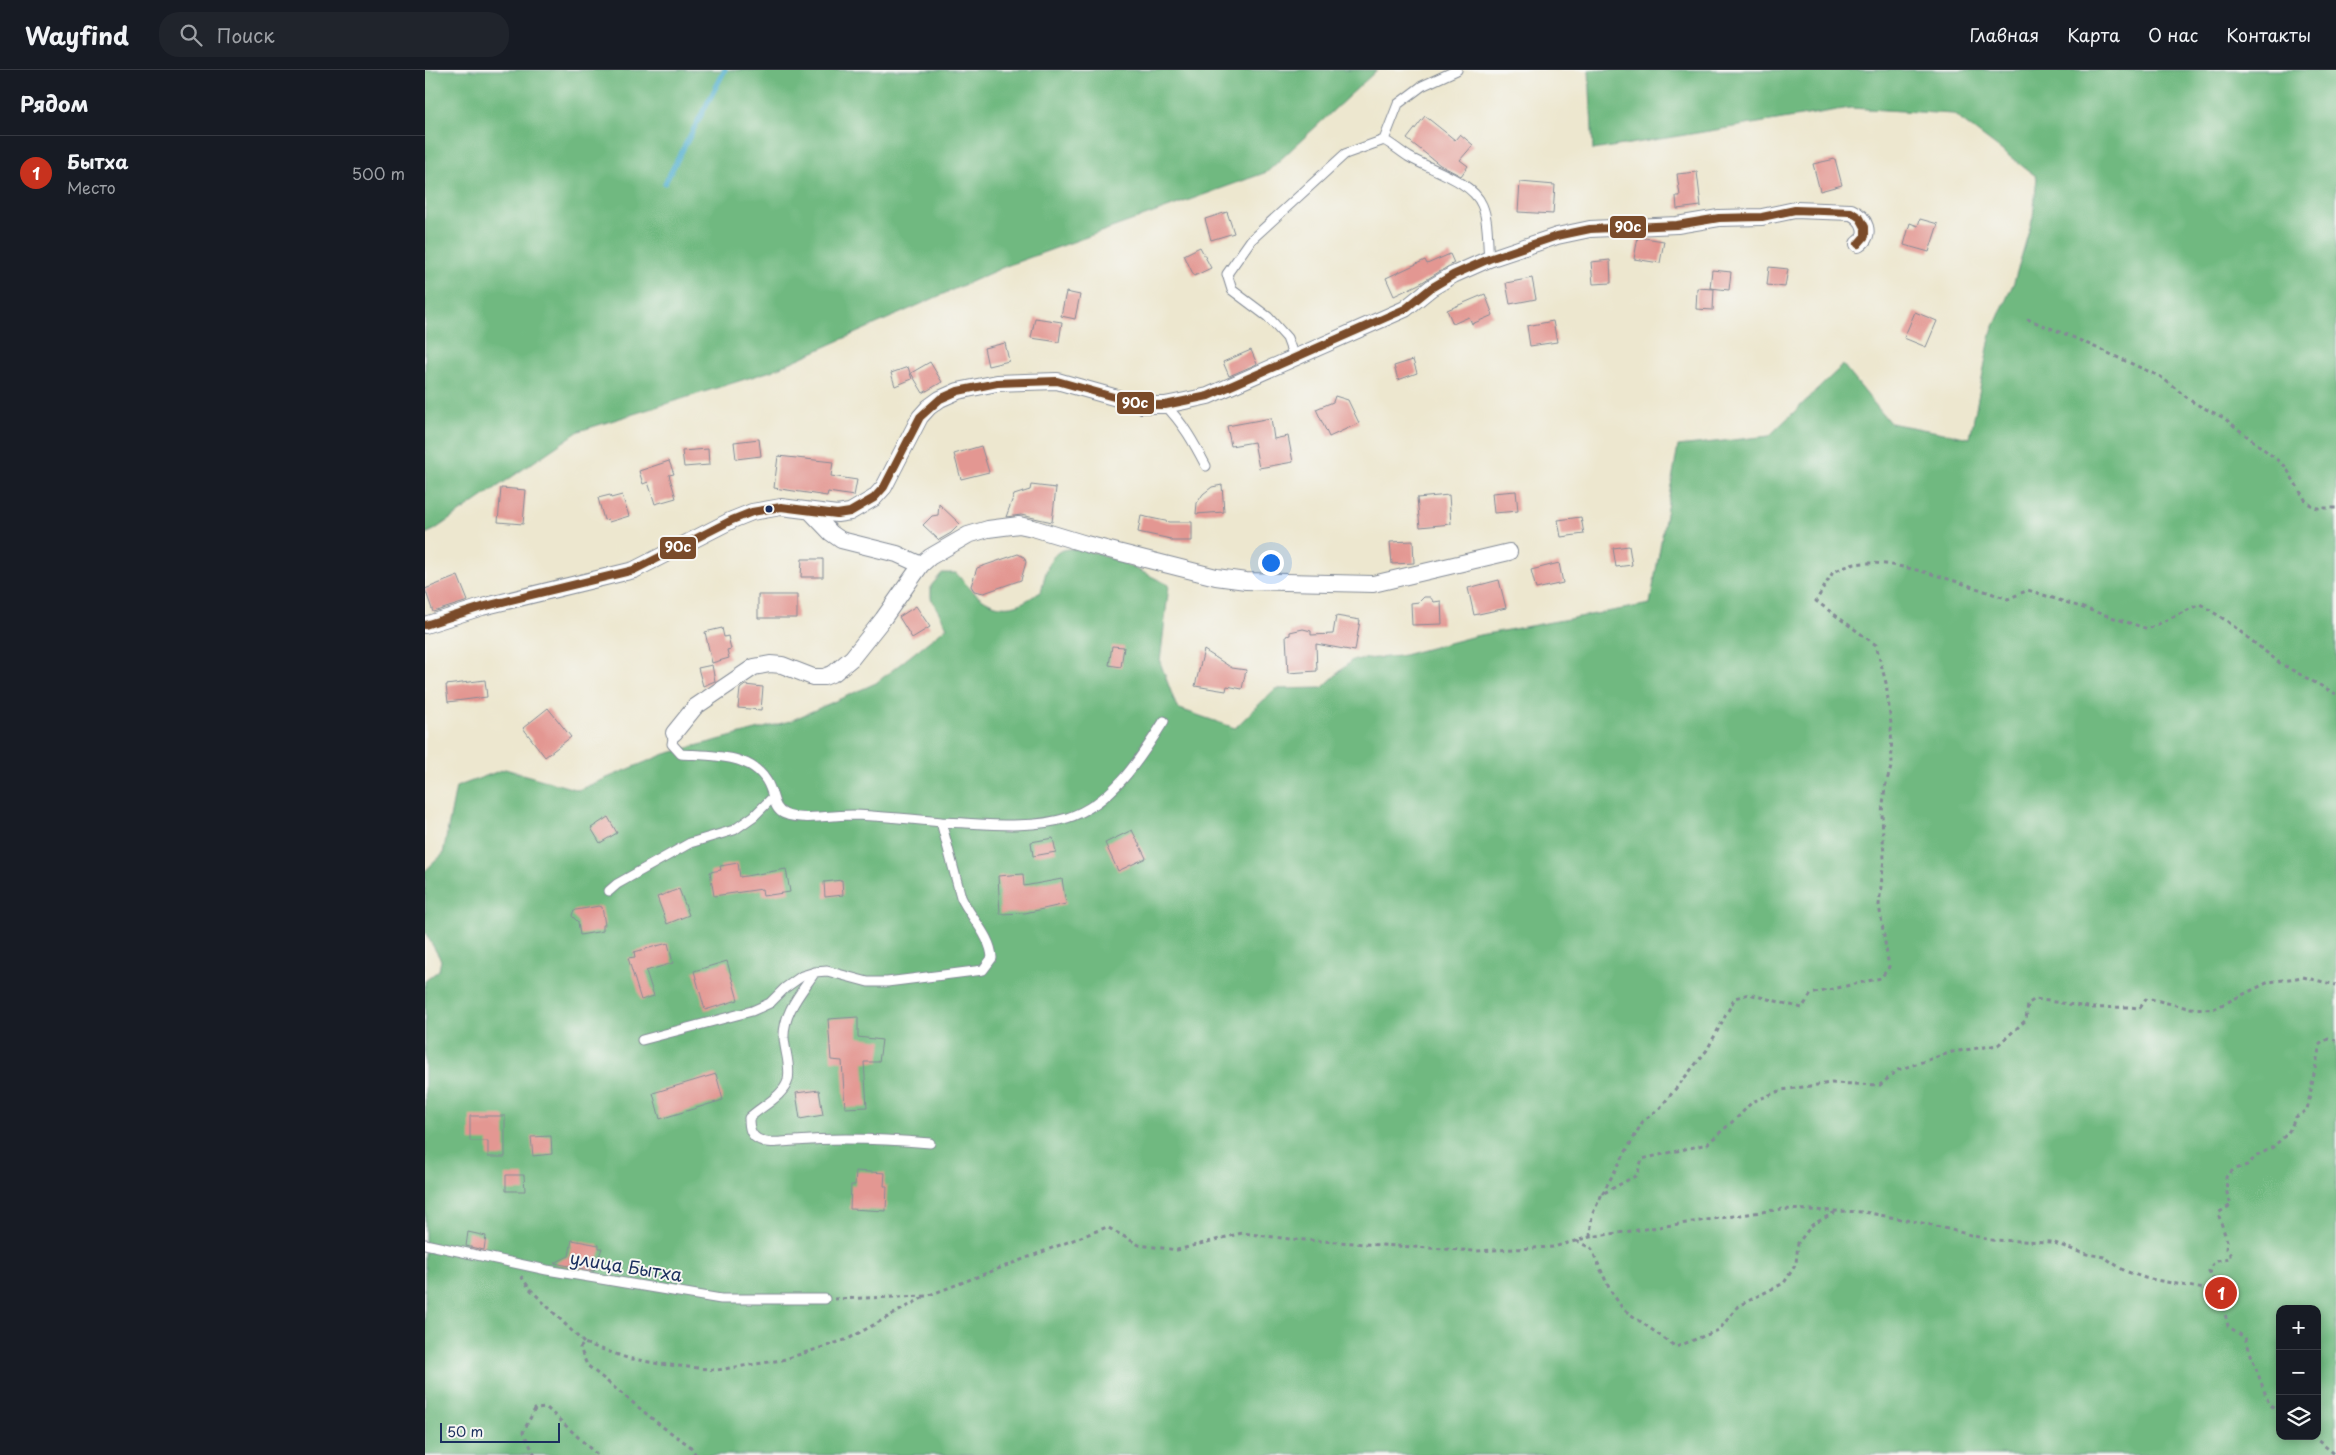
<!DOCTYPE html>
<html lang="ru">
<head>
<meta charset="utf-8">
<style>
	:root { --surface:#171b24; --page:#20242c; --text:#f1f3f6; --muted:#9ea1a6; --line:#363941; --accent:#c8321e }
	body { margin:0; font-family:"Playpen Sans",sans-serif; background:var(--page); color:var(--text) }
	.controls { position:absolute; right:15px; bottom:15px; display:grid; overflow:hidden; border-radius:10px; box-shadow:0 2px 8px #0003 }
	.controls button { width:45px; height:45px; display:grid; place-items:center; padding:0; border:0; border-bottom:1px solid var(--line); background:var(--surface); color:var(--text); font:25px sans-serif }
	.scale { position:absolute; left:15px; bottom:12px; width:120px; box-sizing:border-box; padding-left:5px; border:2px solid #1b2f5e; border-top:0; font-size:14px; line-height:18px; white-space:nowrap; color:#1b2f5e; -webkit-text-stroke:4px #f6f6f2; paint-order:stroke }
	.you { position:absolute; left:845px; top:492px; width:18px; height:18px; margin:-12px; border:4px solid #fff; border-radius:50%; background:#1a73e8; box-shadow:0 0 0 8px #1a73e833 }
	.badge { display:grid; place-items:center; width:32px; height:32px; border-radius:50%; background:var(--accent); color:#fff; font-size:16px; font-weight:700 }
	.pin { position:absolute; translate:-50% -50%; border:2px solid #fff; box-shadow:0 1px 5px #0006 }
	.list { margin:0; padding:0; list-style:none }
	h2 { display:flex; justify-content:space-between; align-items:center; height:65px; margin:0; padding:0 20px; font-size:21px }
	h2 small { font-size:16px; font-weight:400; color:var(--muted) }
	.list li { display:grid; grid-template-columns:32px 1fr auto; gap:15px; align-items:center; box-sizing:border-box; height:75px; padding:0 20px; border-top:1px solid var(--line) }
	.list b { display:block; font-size:19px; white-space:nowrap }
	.list p { margin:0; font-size:16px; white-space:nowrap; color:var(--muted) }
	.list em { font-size:16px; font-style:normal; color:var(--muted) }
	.icon { flex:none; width:28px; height:28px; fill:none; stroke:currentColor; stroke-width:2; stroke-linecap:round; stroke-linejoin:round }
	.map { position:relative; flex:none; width:1911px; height:1385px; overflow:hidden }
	header { display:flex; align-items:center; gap:30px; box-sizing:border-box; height:70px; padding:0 25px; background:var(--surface); border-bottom:1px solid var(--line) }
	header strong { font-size:24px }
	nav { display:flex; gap:28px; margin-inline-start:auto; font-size:18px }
	.search { width:350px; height:45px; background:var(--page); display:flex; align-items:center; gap:12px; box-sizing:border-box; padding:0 18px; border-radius:20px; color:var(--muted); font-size:19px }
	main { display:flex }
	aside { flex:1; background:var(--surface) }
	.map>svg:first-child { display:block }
</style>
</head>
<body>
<header>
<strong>Wayfind</strong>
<div class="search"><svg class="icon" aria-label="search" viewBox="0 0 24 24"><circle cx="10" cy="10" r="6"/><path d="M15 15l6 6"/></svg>Поиск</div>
<nav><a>Главная</a><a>Карта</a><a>О нас</a><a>Контакты</a></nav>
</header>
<main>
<aside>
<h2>Рядом<small></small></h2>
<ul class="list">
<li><span class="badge">1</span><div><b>Бытха</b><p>Место</p></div><em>500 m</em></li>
</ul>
</aside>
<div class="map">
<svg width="1911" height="1385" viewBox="0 0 1911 1385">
	<rect width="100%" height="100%" fill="#f6f6f2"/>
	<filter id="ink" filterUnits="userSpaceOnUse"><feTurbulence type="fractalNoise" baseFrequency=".02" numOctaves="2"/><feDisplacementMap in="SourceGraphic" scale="10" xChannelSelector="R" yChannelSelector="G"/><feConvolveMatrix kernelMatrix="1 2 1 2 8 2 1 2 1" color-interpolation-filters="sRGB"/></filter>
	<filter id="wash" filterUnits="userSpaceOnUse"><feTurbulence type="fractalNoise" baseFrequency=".0096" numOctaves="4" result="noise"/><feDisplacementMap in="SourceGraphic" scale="20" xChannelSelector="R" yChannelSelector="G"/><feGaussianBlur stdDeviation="1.12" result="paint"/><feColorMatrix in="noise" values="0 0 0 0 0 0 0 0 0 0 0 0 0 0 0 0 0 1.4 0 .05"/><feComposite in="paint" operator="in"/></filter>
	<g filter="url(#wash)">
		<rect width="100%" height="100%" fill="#ede7cf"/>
		<path fill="#70b980" stroke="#46746f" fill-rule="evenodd" d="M0,0h952l-110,102 -261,94 -235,105 -192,60 -145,99 -9,4z
			M1164,0h747v1385h-1911v-474l14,-11 2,-10 -16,-28v-61l18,-17 13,-67 49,-18 73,21 87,-36 125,-33 86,-38 71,-56 -16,-29v-12l11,-13h14c16,18 33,39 60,32 8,-2 17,-9 25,-13 3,-12 6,-31 16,-39 19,-17 91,22 112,32l-9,77 17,46 58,20 40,-39 47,-1 30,-28 48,-4 75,-20 175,-32 28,-158 91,-10 74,-71 47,58 80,15 21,-105 23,-51 19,-65 4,-40 -84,-63 -103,-6 -257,42zM1855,1239h37v127h-37z"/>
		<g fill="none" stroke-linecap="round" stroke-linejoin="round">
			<path stroke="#4fafce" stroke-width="5" d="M240,113l60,-113"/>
		</g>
		<g id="blocks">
			<path fill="#e39792" d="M1000,46l30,24 5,-6 13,11 -13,15 8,6 -7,10 -21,-11 -33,-26z
				M1410,89l7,26 -22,6 -7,-27z
				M1272,102l4,34 -24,3 -1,-13h4l-3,-22z
				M1095,112l35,3 -2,29 -35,-2z
				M802,142l7,21 -23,7 -6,-21z
				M1495,149l18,5 -9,28 -25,-7 6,-22 8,3z
				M1213,167l26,4 -4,22 -26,-4z
				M775,177l11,21 -17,8 -10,-21z
				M1025,184l4,9 -35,21 -25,12 -8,-18 39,-18 2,4z
				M1185,190l1,23 -18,1 -2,-22z
				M1344,197l19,2 -3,18 -18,-2z
				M1287,200l19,2 -2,18 -19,-2z
				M1107,208l4,21 -26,5 -4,-21z
				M1272,218l17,1 -1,21 -17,-1z
				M641,222l14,3 -5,24 -14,-3z
				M1060,224l8,21 -21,9 -3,-7 -16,7 -6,-14z
				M1490,242l22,9 -11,26 -22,-9z
				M610,248l27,4 -3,20 -28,-4z
				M1128,251l4,21 -27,4 -3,-20z
				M580,273l4,18 -21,5 -4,-18z
				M826,280l6,14 -28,12 -6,-14z
				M988,290l4,13 -19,7 -4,-14z
				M505,292l12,20 -19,11 -12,-20z
				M483,297l4,12 -17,7 -4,-13z
				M910,326l13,4 11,23 -30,14 -13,-28 17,-7z
				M846,348l3,21 14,-3 5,26 -34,6 -5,-26 -23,4 -4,-20z
				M334,369l2,17 -25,3 -2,-17z
				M556,376l8,26 -28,7 -7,-25z
				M283,379l1,16 -25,2 -2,-16z
				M353,386l55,6 -2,14 26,4 -3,16 -26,-4 -1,4 -53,-8z
				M244,391l5,13 -5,1 7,23 -21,6 -7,-22 -5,2 -4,-13z
				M606,415l25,3 -4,34 -31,-7 -15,2 8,-22 16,-5z
				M797,415l2,27 -28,2 1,-11 6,-9 9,-7z
				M76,418l25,2 -3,34 -25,-2z
				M1091,421l2,20 -24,2 -2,-20z
				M185,425l1,3 11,-3 7,21 -20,6 -1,-3 -4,1 -6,-22z
				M1024,425l2,29 -31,3 -3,-29z
				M514,434l21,20 -9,9 -12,7 -16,-15 9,-9 6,-1z
				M716,446l29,6h22v19h-21v-2l-33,-7z
				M1156,447l3,17 -23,3 -3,-17z
				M988,471l1,22 -22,1 -2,-22z
				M1204,476l3,19 -16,2 -3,-19z
				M593,484l6,3 2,5 -5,18 -37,13 -10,-2 -3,-5 6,-18z
				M377,489h21v18h-22z
				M1134,493l4,20 -27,6 -5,-19z
				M33,506l10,25 -35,11 -8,-23z
				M1074,510l7,28 -32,7 -6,-27z
				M333,525h39v23h-39z
				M999,527h6l4,5 7,-1 1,23 -30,1 -1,-22 8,-1z
				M491,536l14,21 -18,11 -13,-21z
				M911,546l24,4 -5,31 -39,-7 1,27 -29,2 -2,-37 4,-1v-3l13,-3 8,2v4l22,-1z
				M297,558l2,9 4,-1 3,13 -4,1 2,8 -17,5 -7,-31z
				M687,576l12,1 -3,20 -12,-2z
				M779,580l28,18 14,2 -4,19 -15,-3 -1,5 -31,-5z
				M287,595l3,16 -12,5 -5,-18z
				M60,610l2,17 -39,5 -2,-17z
				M320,615l18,2 -2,23 -23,-2 2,-19z
				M123,638l23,29 -26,20 -22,-29z
				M183,747l9,16 -17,10 -9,-15z
				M707,760l14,28 -28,13 -13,-28z
				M628,768l3,14 -23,4 -2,-14z
				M313,793l2,14 46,-8 4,23 -27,4 -1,-7 -48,7 -4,-24 11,-2 -1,-4z
				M598,804l1,12 38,-7 4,25 -41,9 -25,1 -2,-38z
				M417,810l1,15 -18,2 -1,-15z
				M254,819l10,26 -22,9 -10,-27z
				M174,836l3,1 3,18h-2v6l-23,4 -2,-13 -6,-6 1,-4 3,-2z
				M243,873l5,20 -27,8 8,25 -13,4 -13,-42 7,-1 -1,-5z
				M302,891l11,39 -33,10 -11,-39z
				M433,947v20l24,3 -3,22h-15l3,45 -22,1 -3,-47 -11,-1 -3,-41z
				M291,1004l7,26 -63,19 -7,-26z
				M394,1020l4,25 -23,4 -4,-26z
				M45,1046h35v41h-17v-16h-18z
				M126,1066l1,18 -19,2 -2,-19z
				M431,1101l29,2 -1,13h3l-1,25 -36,-2 1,-24h4z
				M81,1105h18l1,16h-19z
				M43,1162l18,4 -2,14 -18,-4z
				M147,1170l27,5v3h3l-8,23 -40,-8 15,-7z"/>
		</g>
	</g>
	<g filter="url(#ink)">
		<use href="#blocks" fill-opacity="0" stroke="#848b96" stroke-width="1"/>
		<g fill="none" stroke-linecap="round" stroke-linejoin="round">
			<defs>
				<path id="service" d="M959,70c9,5 17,12 25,17 22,13 63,24 73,48 7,16 5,37 7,54
					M869,287l-7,-19 -19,-21 -36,-27 -5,-16 24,-34 94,-86 39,-14 14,-36 24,-18 35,-16
					M740,335c18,18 29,38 41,61
					M516,752c41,1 86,8 126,-4 45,-14 73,-59 97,-97
					M184,821l8,-7 73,-41 44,-13 20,-14 19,-19
					M390,902c-13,20 -32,40 -31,66 1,14 7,28 4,42 -4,16 -28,27 -39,38 0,9 1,18 11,22 10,5 24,1 35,1 45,-4 90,-2 135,2
					M217,970l110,-29 18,-8 15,-15 17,-12 13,-4 12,-1 41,11h19l96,-12 9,-12c-1,-22 -22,-41 -31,-61l-20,-75c-30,-3 -59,-6 -88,-7 -18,0 -53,6 -68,-1 -11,-4 -11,-17 -15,-26 -13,-35 -58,-32 -89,-34l-9,-10 2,-11
					M0,1174l122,26 174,29h104"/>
				<path id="minor" d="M385,441l21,22 10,7 56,14 24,11
					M0,555l57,-18 152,-37 98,-50 20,-8 29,-5 56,7 13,-2 24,-14 10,-11 36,-70 9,-10 11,-8 18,-8 39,-8 60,-2 85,24h23l20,-4 23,-5 197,-87 26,-21 22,-13 36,-16 68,-23 33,-7 87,-4 42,-7 43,-1 33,-7 56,2c14,6 21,23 7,32
					M249,663l21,-26 59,-40 16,-3 12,1 31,12h11l10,-4 18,-15 31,-39 38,-54 9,-8 38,-22 20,-6 31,-4 14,3 53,16 130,33 30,4 127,3 136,-32"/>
			</defs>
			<use href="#service" stroke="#848b96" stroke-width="11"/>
			<use href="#minor" stroke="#848b96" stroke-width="18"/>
			<path stroke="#848b96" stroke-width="3" stroke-dasharray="4 4" stroke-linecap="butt" d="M1602,249l41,16 93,42 33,26 30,15 61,48 22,37 10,5h19
				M1177,1124l41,-73 17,-13 47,-58 28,-52 14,-4 53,14 9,-14 70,-16 8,-11 -10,-62 5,-46 -2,-46 3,-26 7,-23 -1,-40 -5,-41 -10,-38 -60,-44 17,-29c7,-3 14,-6 22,-8 39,-7 114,22 153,35l20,-9 120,39 52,-25 27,17 54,43 55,30
				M1165,1167l2,-22 10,-21 35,-19 5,-16 65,-15 33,-29 12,-13 30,-12 49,-7 49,2 18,-15 54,-18 46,-7 28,-25 2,-16 7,-5 59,9 34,-1 12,1 7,-10 41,10 25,1 56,-27 34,-5 33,8
				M1151,1171l15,7 19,42 13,19 53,38 43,-17 19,-24 46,-23 12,-19 2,-21 14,-18 25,-14
				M96,1206l9,13 54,54
				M409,1229l93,-3 180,-69 32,18 38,5 65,-17 48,6 185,12 78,-4 37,-10 192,-28 82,3 68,13 58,15 62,2 30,11 22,4 21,14 20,7 75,14
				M1855,1342l-11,-8 -24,-66 -17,-12 -8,-34 -11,-21c5,-12 9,-10 21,-12v-5l-4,-5 1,-8 -9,-28 13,-8 -4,-12 -1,-16 7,-7 14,-5 10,-9 16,-9 15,-14 8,-16 11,-7 13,-66 8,-5 8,1
				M1887,1366l24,19
				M110,1385l-12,-23 12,-23 12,-1 50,47
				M271,1385l-6,-9 -30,-21 -73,-60 -7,-17 4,-5 43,15 33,6 57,6 65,-10 66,-21 78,-43"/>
			<use href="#service" stroke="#fff" stroke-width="9"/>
			<use href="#minor" stroke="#fff" stroke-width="16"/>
			<defs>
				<path id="bus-1" d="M0,555l57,-18 152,-37 98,-50 20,-8 29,-5 56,7 13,-2 24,-14 10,-11 36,-70 20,-18 18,-8 39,-8 60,-2 85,24h23l43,-9 197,-87 26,-21 22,-13 36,-16 68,-23 33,-7 87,-4 42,-7 43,-1 33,-7 56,2 9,6 5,9v9l-7,8"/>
			</defs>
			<use href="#bus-1" stroke="#f6f6f2" stroke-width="11"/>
			<use href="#bus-1" stroke="#7a4b2a" stroke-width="8"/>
		</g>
	</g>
	<circle fill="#1b2f5e" stroke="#f6f6f2" stroke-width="2" cx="344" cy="439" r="4.5"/>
	<g text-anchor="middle" stroke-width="4" stroke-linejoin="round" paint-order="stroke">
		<g font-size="18" fill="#1b2f5e" stroke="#f6f6f2">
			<text transform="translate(201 1197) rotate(9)" y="6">улица Бытха</text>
		</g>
	</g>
	<g stroke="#f6f6f2" stroke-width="2">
		<rect x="1184" y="145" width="38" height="24" rx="5" fill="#7a4b2a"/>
		<rect x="691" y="321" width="39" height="24" rx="5" fill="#7a4b2a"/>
		<rect x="234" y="466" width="38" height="24" rx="5" fill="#7a4b2a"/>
	</g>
	<g font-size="14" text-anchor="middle" font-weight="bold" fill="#fff">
		<text x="1203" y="162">90с</text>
		<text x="710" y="338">90с</text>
		<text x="253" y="482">90с</text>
	</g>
</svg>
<div class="controls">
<button>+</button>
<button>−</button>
<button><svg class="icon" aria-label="layers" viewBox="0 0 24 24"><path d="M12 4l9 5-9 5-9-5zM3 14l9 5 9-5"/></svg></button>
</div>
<div class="scale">50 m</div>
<div class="you"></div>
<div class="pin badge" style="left:1796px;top:1223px">1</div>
</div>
</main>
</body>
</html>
